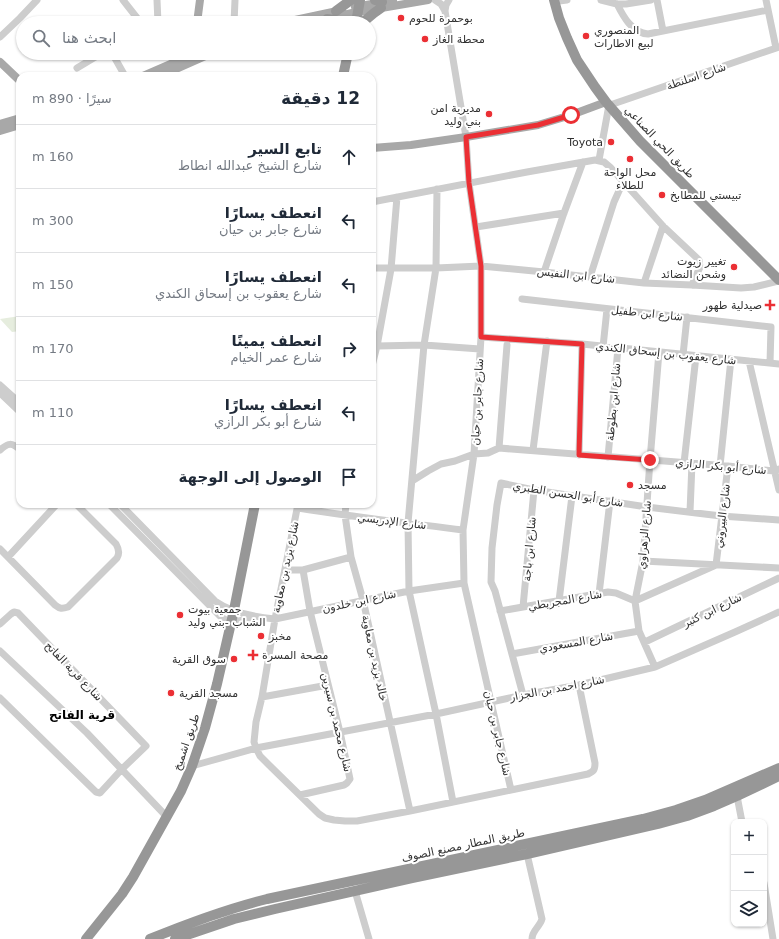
<!DOCTYPE html>
<html lang="ar">
<head>
<meta charset="utf-8">
<style>
	:root { --surface:#fff; --page:#f2f2f3; --text:#1f2937; --muted:#747a83; --line:#e0e1e3 }
	body { margin:0; font-family:"DejaVu Sans",Cairo,sans-serif; background:var(--page); color:var(--text); direction:rtl }
	.controls { position:absolute; right:12px; bottom:12px; display:grid; overflow:hidden; border-radius:8px; box-shadow:0 1px 3px #0004 }
	.controls button { width:36px; height:36px; display:grid; place-items:center; padding:0; border:0; border-bottom:1px solid var(--line); background:var(--surface); color:var(--text); font:20px sans-serif }
	.stop { position:absolute; width:12px; height:12px; margin:-9px; border:3px solid #eb2f34; border-radius:50%; background:#fff }
	.stop.end { background:#eb2f34; border-color:#fff; box-shadow:0 1px 4px #0008 }
	.list { margin:0; padding:0; list-style:none }
	h2 { display:flex; justify-content:space-between; align-items:center; height:52px; margin:0; padding:0 16px; font-size:17px }
	h2 small { font-size:13px; font-weight:400; color:var(--muted) }
	.list li { display:grid; grid-template-columns:26px 1fr auto; gap:12px; align-items:center; box-sizing:border-box; height:64px; padding:0 16px; border-top:1px solid var(--line) }
	.list b { display:block; font-size:15px; white-space:nowrap }
	.list p { margin:0; font-size:13px; white-space:nowrap; color:var(--muted) }
	.list em { font-size:13px; font-style:normal; color:var(--muted) }
	.icon { flex:none; width:22px; height:22px; fill:none; stroke:currentColor; stroke-width:2; stroke-linecap:round; stroke-linejoin:round }
	.map { position:relative; flex:none; width:779px; height:939px; overflow:hidden; direction:ltr }
	.search { position:absolute; background:var(--surface); box-shadow:0 1px 3px #0004; left:16px; top:16px; width:360px; height:44px; display:flex; align-items:center; gap:10px; box-sizing:border-box; padding:0 14px; border-radius:22px; color:var(--muted); font-size:15px }
	.panel { position:absolute; background:var(--surface); box-shadow:0 1px 3px #0004; left:16px; top:72px; width:360px; height:436px; border-radius:12px; direction:rtl }
	.map>svg:first-child { display:block }
</style>
</head>
<body>
<div class="map">
<svg width="779" height="939" viewBox="0 0 779 939">
	<rect width="100%" height="100%" fill="#fff"/>
	<path fill="#e6edde" d="M20,316v15l-8,1 -12,-13z"/>
	<g fill="none" stroke-linecap="round" stroke-linejoin="round">
		<path stroke="#cdcdcd" stroke-width="7" d="M123,0l18,23
			M157,0l1,23
			M435,0l6,4 4,7
			M449,0l-3,5 -1,6 21,126 3,46 12,83v71l-7,117 -11,76 1,53 47,207
			M601,0l16,4h9l25,-4
			M657,0l6,31
			M766,0l10,48
			M559,1l8,-1
			M617,4c6,12 15,29 31,30l120,-24
			M91,23l2,-2h5l2,2
			M234,23l1,-23
			M0,37l20,-19 17,-18
			M112,53l13,23
			M77,68l25,-15
			M613,104l166,-57
			M599,160l10,-55
			M437,189l-1,79 -12,77 -16,178 1,68 27,123 17,88
			M372,202l155,-30 68,-12 9,2 7,6 52,58 36,34 1,7 -8,18
			M476,227l88,-14
			M372,268h64l45,-2 63,6 100,11 48,2 49,3 13,-1 25,-6
			M544,272l20,-59 19,-51
			M590,277l24,-75 9,-20
			M644,283l19,-57
			M522,299l249,28 -1,36
			M481,337l101,7 197,20
			M377,346l47,-1 56,4
			M603,347l4,-38
			M683,355l4,-38
			M749,361l30,129
			M372,366l5,-20 14,-77 6,-72
			M0,385l20,18
			M0,393l20,19
			M499,448l8,-103
			M0,450c8,-7 12,-8 20,0
			M533,450l14,-109
			M579,455l3,-111
			M608,457l10,-109
			M684,463l12,-107
			M720,466l11,-107
			M412,481l16,-10 13,-7 14,-3 19,-7 14,-1 11,-5 229,18 46,5 5,-2
			M109,504l112,113 10,6 24,-6
			M120,504l95,97c17,12 39,16 60,18l134,-28 55,-8
			M298,504l-23,115 -13,78 -6,25 -2,20 2,6 4,8 9,9 50,49 6,4 9,2 11,1h12l53,-10 178,-37c6,-3 7,-4 7,-11l-16,-78
			M346,504l-1,11 6,42 12,43 47,211
			M298,508c55,9 110,15 165,22
			M690,512l2,-49
			M0,549l55,56c5,4 7,4 13,2l49,-49c3,-5 2,-9 -1,-14l-40,-40
			M8,557l49,-53
			M643,561l136,7
			M285,570h18l48,-13
			M599,594l11,-93
			M559,601l13,-105
			M523,607l11,-117
			M500,611l108,-19 8,1 19,8 81,-36 12,-99
			M0,624l11,-10 3,-2 4,1 128,133 -24,23 -22,24 -4,-1 -96,-94
			M645,642l134,-64
			M0,651l87,82 80,84
			M512,654l127,-23
			M655,667l-16,-36 -4,-30 8,-40 7,-101 9,-108
			M523,695l-28,-104 -4,-9 1,-34 5,-43 4,-22 33,7 113,17 74,9 58,4
			M262,697l66,-12
			M192,766l64,-18 180,-34 87,-19 56,-10 76,-18 80,-35 44,-20
			M300,795l44,-10 3,-2 3,-4 -10,-47 -30,-121 -7,-41
			M737,796l5,26
			M527,854l15,65c-2,8 -10,11 -10,20
			M764,883l9,56
			M355,891l14,48"/>
		<path stroke="#a8a8a8" stroke-width="8" d="M355,7l38,-7
			M197,23l3,-23
			M281,23l61,-13
			M311,23l41,-10 76,-13
			M0,62l20,19
			M143,76l53,-23
			M160,76l52,-23
			M0,124l20,-6
			M0,131l20,-6
			M372,148l39,-3 55,-8 72,-12 33,-10 35,-13"/>
		<path stroke="#979797" stroke-width="10" d="M375,0l7,2
			M554,0l5,18 8,20 10,22 18,27 11,15 34,39 139,139
			M336,11l15,-11
			M327,19l6,1 7,3
			M356,23l4,-23
			M362,23l12,-10 7,-5
			M343,76l5,-23
			M86,939l36,-45 11,-17 48,-86 11,-25 13,-38 12,-44 17,-74 21,-106
			M150,939c39,-16 77,-30 117,-40l376,-80 33,-9 29,-10 74,-32
			M175,939l59,-20 41,-10 137,-31 115,-24 131,-30 29,-8 27,-10 23,-10 42,-20"/>
	</g>
	<g fill="none" stroke-linecap="round" stroke-linejoin="round">
		<path stroke="#eb2f34" stroke-width="5" d="M571,115l-33,10 -72,12 3,46 12,83v71l101,7 -3,111 71,5"/>
	</g>
	<g fill="#eb2f34" stroke="#fff" stroke-width="1.5">
		<circle cx="401" cy="18" r="4"/>
		<circle cx="586" cy="36" r="4"/>
		<circle cx="425" cy="39" r="4"/>
		<circle cx="489" cy="114" r="4"/>
		<circle cx="611" cy="142" r="4"/>
		<circle cx="630" cy="159" r="4"/>
		<circle cx="662" cy="195" r="4"/>
		<circle cx="734" cy="267" r="4"/>
		<path d="M768 299h4v4h4v4h-4v4h-4v-4h-4v-4h4z"/>
		<circle cx="630" cy="485" r="4"/>
		<circle cx="180" cy="615" r="4"/>
		<circle cx="261" cy="636" r="4"/>
		<path d="M251 649h4v4h4v4h-4v4h-4v-4h-4v-4h4z"/>
		<circle cx="234" cy="659" r="4"/>
		<circle cx="171" cy="693" r="4"/>
	</g>
	<g text-anchor="middle" stroke-width="4" stroke-linejoin="round" paint-order="stroke">
		<g font-size="11" fill="#303030" stroke="#fff" text-anchor="start">
			<text x="409" y="22">بوحمرة للحوم</text>
			<text x="594" y="34">المنصوري<tspan x="594" dy="13">لبيع الاطارات</tspan></text>
			<text x="433" y="43">محطة الغاز</text>
			<text x="481" y="112" text-anchor="end">مديرية امن<tspan x="481" dy="13">بني وليد</tspan></text>
			<text x="603" y="146" text-anchor="end">Toyota</text>
			<text x="630" y="176" text-anchor="middle">محل الواحة<tspan x="630" dy="13">للطلاء</tspan></text>
			<text x="670" y="199">تبيستي للمطابخ</text>
			<text x="726" y="265" text-anchor="end">تغيير زيوت<tspan x="726" dy="13">وشحن النضائد</tspan></text>
			<text x="762" y="309" text-anchor="end">صيدلية طهور</text>
			<text x="638" y="489">مسجد</text>
			<text x="188" y="613">جمعية بيوت<tspan x="188" dy="13">الشباب -بني وليد</tspan></text>
			<text x="269" y="640">مخبز</text>
			<text x="262" y="659">مصحة المسرة</text>
			<text x="226" y="663" text-anchor="end">سوق القرية</text>
			<text x="179" y="697">مسجد القرية</text>
		</g>
		<g font-size="11" fill="#303030" stroke="#fff">
			<text transform="translate(696 76) rotate(-19)" y="4">شارع اسلنطة</text>
			<text transform="translate(660 142) rotate(46)" y="4">طريق الحي الصناعي</text>
			<text transform="translate(576 275) rotate(6)" y="4">شارع ابن النفيس</text>
			<text transform="translate(647 313) rotate(6)" y="4">شارع ابن طفيل</text>
			<text transform="translate(666 353) rotate(6)" y="4">شارع يعقوب بن إسحاق الكندي</text>
			<text transform="translate(477 402) rotate(-87)" y="4">شارع جابر بن حيان</text>
			<text transform="translate(613 402) rotate(-85)" y="4">شارع ابن بطوطة</text>
			<text transform="translate(721 466) rotate(5)" y="4">شارع أبو بكر الرازي</text>
			<text transform="translate(568 494) rotate(9)" y="4">شارع أبو الحسن الطبري</text>
			<text transform="translate(722 516) rotate(-83)" y="4">شارع البيروني</text>
			<text transform="translate(392 521) rotate(7)" y="4">شارع الإدريسي</text>
			<text transform="translate(644 535) rotate(-85)" y="4">شارع الزهراوي</text>
			<text transform="translate(529 549) rotate(-85)" y="4">شارع ابن باجة</text>
			<text transform="translate(285 567) rotate(-78)" y="4">شارع يزيد بن معاوية</text>
			<text transform="translate(565 600) rotate(-10)" y="4">شارع المجريطي</text>
			<text transform="translate(359 601) rotate(-12)" y="4">شارع ابن خلدون</text>
			<text transform="translate(712 610) rotate(-26)" y="4">شارع ابن كثير</text>
			<text transform="translate(576 642) rotate(-10)" y="4">شارع المسعودي</text>
			<text transform="translate(375 658) rotate(78)" y="4">خالد يزيد بن معاوية</text>
			<text transform="translate(74 671) rotate(46)" y="4">شارع قرية الفاتح</text>
			<text transform="translate(557 688) rotate(-11)" y="4">شارع احمد بن الجزار</text>
			<text transform="translate(337 722) rotate(77)" y="4">شارع محمد بن سيرين</text>
			<text transform="translate(498 733) rotate(77)" y="4">شارع جابر بن حيان</text>
			<text transform="translate(186 742) rotate(-71)" y="4">طريق اشميخ</text>
			<text transform="translate(463 845) rotate(-12)" y="4">طريق المطار مصنع الصوف</text>
		</g>
		<g font-size="12" font-weight="bold" fill="#000" stroke="#fff">
			<text x="82" y="719">قرية الفاتح</text>
		</g>
	</g>
</svg>
<div class="controls">
<button>+</button>
<button>−</button>
<button><svg class="icon" aria-label="layers" viewBox="0 0 24 24"><path d="M12 4l9 5-9 5-9-5zM3 14l9 5 9-5"/></svg></button>
</div>
<div class="stop" style="left:571px;top:115px"></div>
<div class="stop end" style="left:650px;top:460px"></div>
<div class="search"><svg class="icon" aria-label="search" viewBox="0 0 24 24"><circle cx="10" cy="10" r="6"/><path d="M15 15l6 6"/></svg>ابحث هنا</div>
<section class="panel">
<h2>12 دقيقة<small>سيرًا · 890 m</small></h2>
<ul class="list">
<li><svg class="icon" aria-label="ahead" viewBox="0 0 24 24"><path d="M12 20V5M6 11l6-6 6 6"/></svg><div><b>تابع السير</b><p>شارع الشيخ عبدالله انطاط</p></div><em>160 m</em></li>
<li><svg class="icon" aria-label="left" viewBox="0 0 24 24"><path d="M17 20v-9H6M10 6l-5 5 5 5"/></svg><div><b>انعطف يسارًا</b><p>شارع جابر بن حيان</p></div><em>300 m</em></li>
<li><svg class="icon" aria-label="left" viewBox="0 0 24 24"><path d="M17 20v-9H6M10 6l-5 5 5 5"/></svg><div><b>انعطف يسارًا</b><p>شارع يعقوب بن إسحاق الكندي</p></div><em>150 m</em></li>
<li><svg class="icon" aria-label="right" viewBox="0 0 24 24"><path d="M7 20v-9h11M14 6l5 5-5 5"/></svg><div><b>انعطف يمينًا</b><p>شارع عمر الخيام</p></div><em>170 m</em></li>
<li><svg class="icon" aria-label="left" viewBox="0 0 24 24"><path d="M17 20v-9H6M10 6l-5 5 5 5"/></svg><div><b>انعطف يسارًا</b><p>شارع أبو بكر الرازي</p></div><em>110 m</em></li>
<li><svg class="icon" aria-label="arrive" viewBox="0 0 24 24"><path d="M6 21V4h12l-3 4 3 4H6"/></svg><div><b>الوصول إلى الوجهة</b></div></li>
</ul>
</section>
</div>
</body>
</html>
